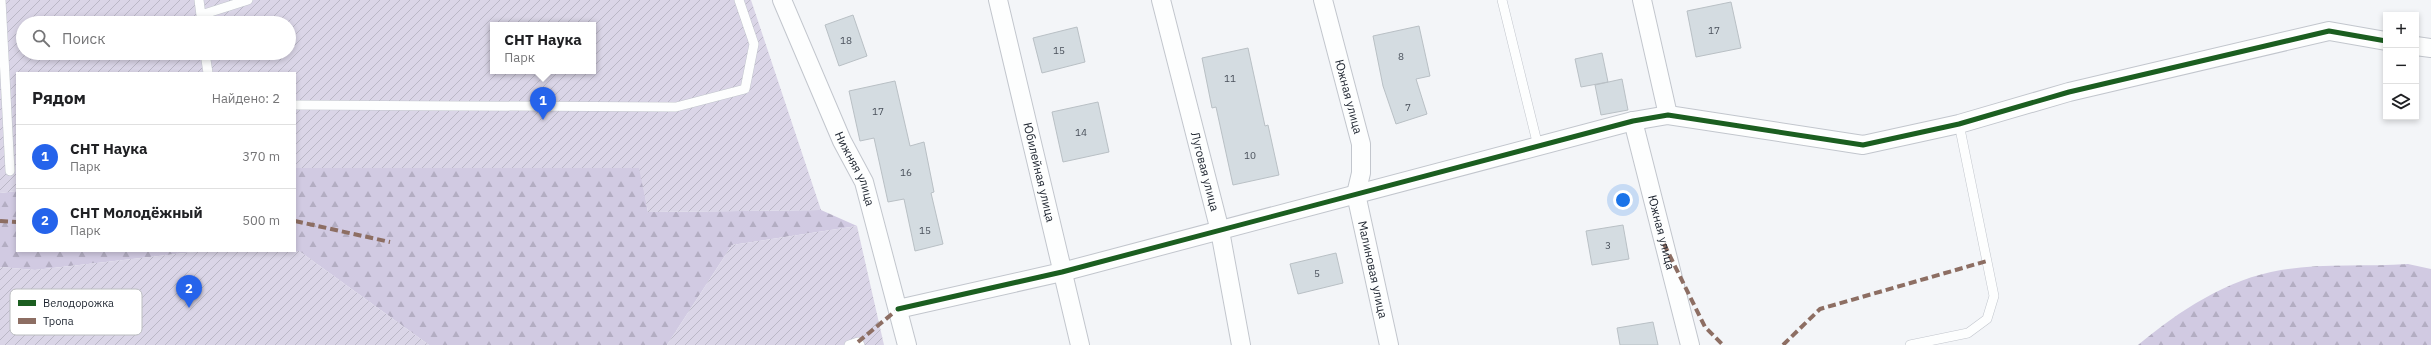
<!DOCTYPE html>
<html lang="ru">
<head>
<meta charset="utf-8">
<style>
	:root { --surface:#fff; --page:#f2f2f2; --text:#202124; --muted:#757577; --line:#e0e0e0; --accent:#2563eb }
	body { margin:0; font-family:"IBM Plex Sans",sans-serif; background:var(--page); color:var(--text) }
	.controls { position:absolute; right:12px; top:12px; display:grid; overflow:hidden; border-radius:0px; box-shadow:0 2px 6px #0003 }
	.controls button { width:36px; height:36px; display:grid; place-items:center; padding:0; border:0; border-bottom:1px solid var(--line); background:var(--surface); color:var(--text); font:20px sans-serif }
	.you { position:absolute; left:1623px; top:200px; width:14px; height:14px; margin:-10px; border:3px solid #fff; border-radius:50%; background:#1a73e8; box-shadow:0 0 0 6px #1a73e833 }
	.badge { display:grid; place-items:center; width:26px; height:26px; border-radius:50%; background:var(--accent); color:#fff; font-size:13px; font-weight:700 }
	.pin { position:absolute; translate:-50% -33px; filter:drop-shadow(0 1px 2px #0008) }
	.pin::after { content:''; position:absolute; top:21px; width:14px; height:12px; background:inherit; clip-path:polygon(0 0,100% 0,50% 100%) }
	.popup { position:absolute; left:490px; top:22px; width:106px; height:52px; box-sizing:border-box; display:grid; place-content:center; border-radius:0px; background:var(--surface); filter:drop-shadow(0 1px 3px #0005); font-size:13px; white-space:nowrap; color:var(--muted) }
	.popup b { font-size:15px; color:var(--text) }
	.popup::after { content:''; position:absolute; left:50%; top:100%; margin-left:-8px; border:8px solid transparent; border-top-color:var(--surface) }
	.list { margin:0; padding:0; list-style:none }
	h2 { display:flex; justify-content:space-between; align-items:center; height:52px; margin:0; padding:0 16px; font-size:17px }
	h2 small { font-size:13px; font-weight:400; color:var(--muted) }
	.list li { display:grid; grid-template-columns:26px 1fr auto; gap:12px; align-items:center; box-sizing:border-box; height:64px; padding:0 16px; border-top:1px solid var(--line) }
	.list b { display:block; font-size:15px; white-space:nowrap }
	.list p { margin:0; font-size:13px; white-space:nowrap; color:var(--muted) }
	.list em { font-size:13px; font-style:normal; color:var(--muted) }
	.icon { flex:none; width:22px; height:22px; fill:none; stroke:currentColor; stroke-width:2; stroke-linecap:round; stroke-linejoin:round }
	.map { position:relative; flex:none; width:2431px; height:345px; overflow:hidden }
	.search { position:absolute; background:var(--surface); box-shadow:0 2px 6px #0003; left:16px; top:16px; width:280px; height:44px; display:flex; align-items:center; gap:10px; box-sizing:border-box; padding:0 14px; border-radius:22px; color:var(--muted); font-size:15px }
	.panel { position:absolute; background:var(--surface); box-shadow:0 2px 6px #0003; left:16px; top:72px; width:280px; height:180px; border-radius:0px }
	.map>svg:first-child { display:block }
</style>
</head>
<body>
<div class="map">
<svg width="2431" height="345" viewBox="0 0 2431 345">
	<defs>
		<pattern id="forest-firs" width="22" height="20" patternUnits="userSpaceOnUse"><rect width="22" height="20" fill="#d1cae2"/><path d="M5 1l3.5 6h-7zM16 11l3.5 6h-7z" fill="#b3adc2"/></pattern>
		<pattern id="garden-furrows" width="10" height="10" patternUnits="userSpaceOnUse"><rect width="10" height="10" fill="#dad5e7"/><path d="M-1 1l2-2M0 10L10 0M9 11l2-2" fill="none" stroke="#bab7c6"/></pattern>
	</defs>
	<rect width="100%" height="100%" fill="#f3f5f8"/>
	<path fill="url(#forest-firs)" d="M295,168h345l8,44 173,-2 36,16 -125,19 -65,100h-238l-130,-94 -105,1 -159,18 -35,-3v-74l17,-2v60h278z
		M2408,264l23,5v76h-293c41,-34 89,-66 143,-75 40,-7 86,-3 127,-6z"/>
	<path fill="url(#garden-furrows)" fill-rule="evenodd" d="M0,0h751l70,210 -173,2 -9,-44h-344v-95h-278v118l-17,2zM23,23h266v30h-266zM493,25h100v46h-100z
		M857,226l27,119h-217l65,-100z
		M299,251l130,94h-429v-78l35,3 159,-18z"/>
	<path fill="#d4dce1" stroke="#b9c0c5" d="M1731,2l10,46 -45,9 -9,-46z
		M853,15l14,41 -28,10 -14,-41z
		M1419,26l11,50 -14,3 11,35 -31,10 -13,-38 -10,-50z
		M1077,27l8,35 -43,11 -9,-35z
		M1248,48l17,78 3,-1 11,50 -46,10 -17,-78 -4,1 -10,-50z
		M1602,53l6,29 -27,5 -6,-28z
		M1622,79l6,31 -27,5 -6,-30z
		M895,81l15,65 14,-4 10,50 -3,1 12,51 -28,7 -11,-52 -16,3 -14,-64 -14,3 -11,-50z
		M1098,102l11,50 -46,10 -11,-50z
		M1623,225l6,34 -37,6 -6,-34z
		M1336,253l7,30 -45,11 -8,-30z
		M106,291l17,3 -4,23 -18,-4z
		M1653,322l5,23h-38l-3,-17z"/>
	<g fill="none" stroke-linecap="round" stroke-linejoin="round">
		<defs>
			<path id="lane" d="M1,0l9,171
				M199,0l3,23
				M1502,0l36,146
				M201,15l47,-15
				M205,53l3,20
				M295,105l381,2 69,-18 9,-45 -15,-44
				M849,345l9,-3 2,3
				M1910,345l58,-12 19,-14 7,-23 -35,-172"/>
			<g id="street">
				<path id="s1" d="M782,0l60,141 22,41 43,163"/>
				<path id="s2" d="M998,0l82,345"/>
				<path id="s3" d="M1161,0l59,231 21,114"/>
				<path id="s4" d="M1323,0l38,144v29l-5,21 33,151"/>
				<path d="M1642,0l26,115"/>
				<path d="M2416,46l15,2"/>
				<path id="s5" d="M1633,121l57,224"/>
				<path d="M898,309l164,-37 571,-151 35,-6 195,30 96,-21 110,-32 260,-61 57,10"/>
			</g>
		</defs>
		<use href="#lane" stroke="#c2c6cd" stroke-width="10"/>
		<use href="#street" stroke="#c2c6cd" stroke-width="20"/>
		<use href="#lane" stroke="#fdfefe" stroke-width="9"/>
		<use href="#street" stroke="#fdfefe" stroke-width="18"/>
		<path stroke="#8d6e63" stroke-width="4" stroke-dasharray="8 4" stroke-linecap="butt" d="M0,221l17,1
			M295,221l95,21
			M1664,244l41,83 18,18
			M858,342l40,-33
			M1783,345l37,-36 167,-48"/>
		<defs>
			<path id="cycleway" d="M898,309l164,-37 571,-151 35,-6 195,30 96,-21 110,-32 260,-61 57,10"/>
		</defs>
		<use href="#cycleway" stroke="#fff" stroke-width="8"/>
		<use href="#cycleway" stroke="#1b5e20" stroke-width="5"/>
	</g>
	<g text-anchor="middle" stroke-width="4" stroke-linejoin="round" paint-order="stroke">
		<g font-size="10" fill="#4a515b">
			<text x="1714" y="34">17</text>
			<text x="846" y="44">18</text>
			<text x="1059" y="54">15</text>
			<text x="1401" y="60">8</text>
			<text x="1230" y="82">11</text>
			<text x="1408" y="111">7</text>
			<text x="878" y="115">17</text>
			<text x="1081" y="136">14</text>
			<text x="1250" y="159">10</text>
			<text x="906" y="176">16</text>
			<text x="925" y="234">15</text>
			<text x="1608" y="249">3</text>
			<text x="1317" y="277">5</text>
		</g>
		<g font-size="12" fill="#1c232e" stroke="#fff">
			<text dy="4" stroke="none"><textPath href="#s4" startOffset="100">Южная улица</textPath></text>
			<text dy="4" stroke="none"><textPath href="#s1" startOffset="184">Нижняя улица</textPath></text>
			<text dy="4" stroke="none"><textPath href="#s3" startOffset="177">Луговая улица</textPath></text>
			<text dy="4" stroke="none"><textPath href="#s2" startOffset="177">Юбилейная улица</textPath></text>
			<text dy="4" stroke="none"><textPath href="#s5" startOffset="115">Южная улица</textPath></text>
			<text dy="4" stroke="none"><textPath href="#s4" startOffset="277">Малиновая улица</textPath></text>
		</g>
	</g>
	<rect x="10" y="289" width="132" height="46" rx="6" fill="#fff" stroke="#bbbdc0" stroke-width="1"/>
	<rect x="18" y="300" width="18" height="6" fill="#1b5e20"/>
	<rect x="18" y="318" width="18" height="6" fill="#8d6e63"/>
	<g font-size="11" fill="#1c232e">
		<text x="43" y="307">Велодорожка</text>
		<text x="43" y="325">Тропа</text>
	</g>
</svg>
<div class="controls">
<button>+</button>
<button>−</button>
<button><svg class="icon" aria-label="layers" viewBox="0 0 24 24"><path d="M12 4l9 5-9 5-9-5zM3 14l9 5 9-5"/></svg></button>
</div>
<div class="you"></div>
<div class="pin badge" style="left:543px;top:120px">1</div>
<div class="popup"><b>СНТ Наука</b>Парк</div>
<div class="pin badge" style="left:189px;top:308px">2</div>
<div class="search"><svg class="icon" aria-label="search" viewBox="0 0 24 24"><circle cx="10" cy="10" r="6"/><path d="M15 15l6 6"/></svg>Поиск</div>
<section class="panel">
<h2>Рядом<small>Найдено: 2</small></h2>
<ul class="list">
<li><span class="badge">1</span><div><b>СНТ Наука</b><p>Парк</p></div><em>370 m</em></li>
<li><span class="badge">2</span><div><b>СНТ Молодёжный</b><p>Парк</p></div><em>500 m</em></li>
</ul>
</section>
</div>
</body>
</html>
